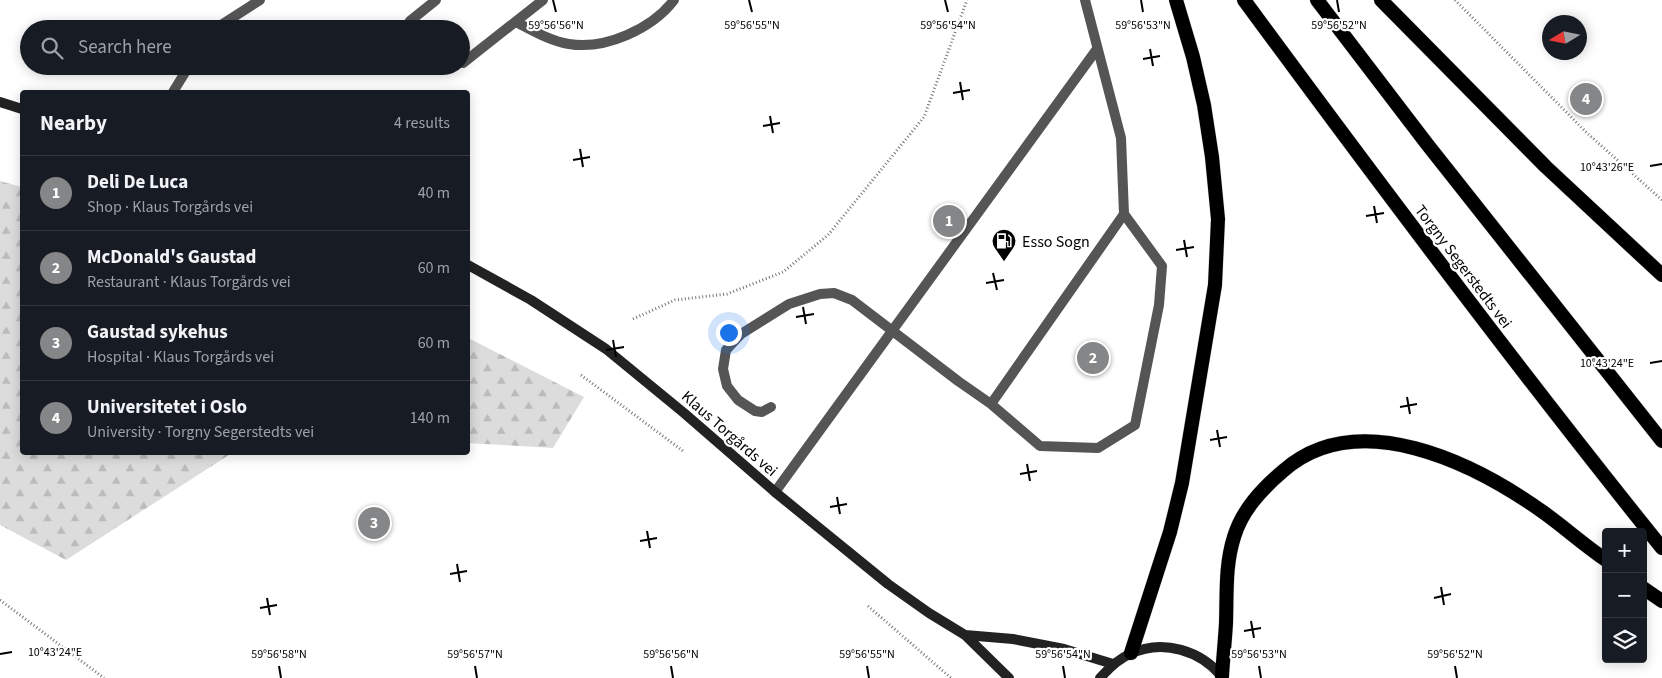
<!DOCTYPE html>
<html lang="en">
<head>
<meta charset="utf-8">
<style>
	:root { --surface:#171b24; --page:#242831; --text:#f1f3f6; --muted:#9ea1a6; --line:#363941; --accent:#858687 }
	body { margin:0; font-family:"Source Sans 3",sans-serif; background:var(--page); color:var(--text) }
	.controls { position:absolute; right:15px; bottom:15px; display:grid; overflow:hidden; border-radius:5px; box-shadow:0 2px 12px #0003 }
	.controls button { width:45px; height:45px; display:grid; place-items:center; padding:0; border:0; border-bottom:1px solid var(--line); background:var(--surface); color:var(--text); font:25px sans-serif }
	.compass { position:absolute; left:1542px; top:15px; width:45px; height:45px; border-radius:50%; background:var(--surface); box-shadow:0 2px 12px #0003; rotate:260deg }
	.you { position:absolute; left:728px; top:332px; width:18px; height:18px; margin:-12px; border:4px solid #fff; border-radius:50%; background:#1a73e8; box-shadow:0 0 0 8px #1a73e833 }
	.badge { display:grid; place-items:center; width:32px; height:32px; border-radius:50%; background:var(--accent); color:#fff; font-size:16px; font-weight:700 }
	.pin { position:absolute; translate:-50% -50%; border:2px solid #fff; box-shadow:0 1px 5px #0006 }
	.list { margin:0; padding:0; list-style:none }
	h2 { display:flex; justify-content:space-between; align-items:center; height:65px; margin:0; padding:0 20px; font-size:21px }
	h2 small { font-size:16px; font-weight:400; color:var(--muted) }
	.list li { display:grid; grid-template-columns:32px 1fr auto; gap:15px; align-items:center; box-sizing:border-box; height:75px; padding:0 20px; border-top:1px solid var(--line) }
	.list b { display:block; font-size:19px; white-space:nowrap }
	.list p { margin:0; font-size:16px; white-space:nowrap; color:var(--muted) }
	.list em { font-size:16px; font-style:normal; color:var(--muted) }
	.icon { flex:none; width:28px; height:28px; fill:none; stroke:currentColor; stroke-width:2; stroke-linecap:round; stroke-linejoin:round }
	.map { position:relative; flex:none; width:1662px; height:678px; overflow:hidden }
	.search { position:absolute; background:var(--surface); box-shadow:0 2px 12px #0003; left:20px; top:20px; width:450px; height:55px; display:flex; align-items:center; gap:12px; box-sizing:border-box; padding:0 18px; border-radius:28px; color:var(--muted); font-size:19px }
	.panel { position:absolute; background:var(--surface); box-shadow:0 2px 12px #0003; left:20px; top:90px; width:450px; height:365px; border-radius:5px }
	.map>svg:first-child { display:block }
</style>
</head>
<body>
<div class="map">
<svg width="1662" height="678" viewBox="0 0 1662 678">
	<defs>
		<pattern id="forest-firs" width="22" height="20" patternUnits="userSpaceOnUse" patternTransform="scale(1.25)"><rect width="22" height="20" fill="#dcdcdc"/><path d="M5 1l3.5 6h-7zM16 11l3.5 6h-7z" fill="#bbb"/></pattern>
	</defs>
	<rect width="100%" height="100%" fill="#fff"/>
	<path fill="url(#forest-firs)" d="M0,181l22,6v265l210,1 -166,107 -66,-35z
		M468,338l116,59 -31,51 -85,-5z"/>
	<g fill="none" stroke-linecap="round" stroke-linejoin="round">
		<defs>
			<path id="trunk" d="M1244,0c136,185 274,369 418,548
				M1317,0l110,144 235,297
				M1381,0l165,167 116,108
				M1643,588l19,13
				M1131,653l39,-121 12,-49 33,-198 3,-66 -6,-62 -8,-52 -11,-48 -17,-57
				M1222,676c1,-17 3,-35 4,-53 1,-29 -1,-58 8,-86 8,-27 28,-48 49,-66 75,-66 191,-8 260,41 21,15 41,33 63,48"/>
		</defs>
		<use href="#trunk" stroke="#dbdbdb" stroke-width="15"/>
		<path stroke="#777" stroke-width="3" stroke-dasharray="1 2.5" stroke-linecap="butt" d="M1455,0l132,133 75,67
			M633,319l42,-19 52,-6 56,-22 45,-37 96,-118 43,-117
			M581,375l102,76
			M0,600l104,78
			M868,606l83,72"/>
		<path stroke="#555" stroke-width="10" d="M516,22c16,8 34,19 53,22 36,6 83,-15 105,-44
			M215,29l45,-29
			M405,29l5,-8 26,-21
			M463,63l80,-63
			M173,92l16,-26
			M991,404l133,-190 -3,-76 -36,-138
			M771,407l-9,5 -7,-1 -17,-11 -11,-14 -4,-17 3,-19 15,-16 48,-30 31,-10 14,-1 18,7 106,81 33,23 49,42 58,2 37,-23 24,-120 3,-39 -38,-52
			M775,492l322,-443"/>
		<path stroke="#222" stroke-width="10" d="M0,102l22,7
			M468,265l63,35 75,49 78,64 91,79 113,92 41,29 36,22 44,43
			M965,635l48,4 51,10 49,15
			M1100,678c9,-10 18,-19 30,-24 33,-16 72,-3 93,24"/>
		<use href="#trunk" stroke="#000" stroke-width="14"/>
	</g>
	<path fill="none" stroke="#000" stroke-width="2" d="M553,0l3,12M749,0l3,12M945,0l3,12M1141,0l2,12M1337,0l2,12M1150,49l3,17M1143,59l17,-3M960,82l3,18M953,93l17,-3M770,116l3,17M763,126l17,-3M580,149l3,18M573,160l17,-3M1650,166l12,-2M1374,206l3,17M1366,216l18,-3M1184,240l3,17M1176,250l18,-3M993,273l4,17M986,283l18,-3M803,307l3,17M796,317l18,-3M613,340l3,17M606,350l18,-3M1650,363l12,-2M1407,397l3,17M1400,407l17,-3M1217,430l3,17M1210,440l17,-3M1027,464l3,17M1020,474l17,-3M837,497l3,17M830,507l17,-3M647,531l3,17M640,541l17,-3M457,564l3,18M450,574l17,-3M1441,587l3,18M267,598l3,17M1434,598l17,-4M260,608l17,-3M1251,621l3,17M1244,631l17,-3M0,654l12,-2M279,666l2,12M475,666l2,12M671,666l2,12M867,666l2,12M1063,666l2,12M1259,666l2,12M1455,666l2,12"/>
	<defs>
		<symbol id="fuel-pin" viewBox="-11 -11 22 30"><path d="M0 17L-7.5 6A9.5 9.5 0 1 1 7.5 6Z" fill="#000" stroke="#fff"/><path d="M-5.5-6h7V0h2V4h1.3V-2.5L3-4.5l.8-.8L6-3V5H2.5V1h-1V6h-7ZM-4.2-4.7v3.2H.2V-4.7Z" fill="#fff"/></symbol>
	</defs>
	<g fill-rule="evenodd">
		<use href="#fuel-pin" x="990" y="227" width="28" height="38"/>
	</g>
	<g text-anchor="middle" stroke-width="4.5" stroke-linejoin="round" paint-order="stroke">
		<g font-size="16" fill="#000" stroke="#fff" text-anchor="start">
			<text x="1022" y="247">Esso Sogn</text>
		</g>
		<g font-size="16" fill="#000" stroke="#fff">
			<text transform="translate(1464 266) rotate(53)" y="6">Torgny Segerstedts vei</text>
			<text transform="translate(730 433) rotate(41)" y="6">Klaus Torgårds vei</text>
		</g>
	</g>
	<g font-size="12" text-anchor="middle" fill="#000" stroke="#fff" stroke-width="4.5" stroke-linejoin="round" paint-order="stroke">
		<text x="752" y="29">59°56'55"N</text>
		<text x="1143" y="29">59°56'53"N</text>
		<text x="556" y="29">59°56'56"N</text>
		<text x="948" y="29">59°56'54"N</text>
		<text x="1339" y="29">59°56'52"N</text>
		<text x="1607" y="171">10°43'26"E</text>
		<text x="1607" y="367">10°43'24"E</text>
		<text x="55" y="656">10°43'24"E</text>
		<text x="279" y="658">59°56'58"N</text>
		<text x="475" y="658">59°56'57"N</text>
		<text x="671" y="658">59°56'56"N</text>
		<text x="867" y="658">59°56'55"N</text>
		<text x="1063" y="658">59°56'54"N</text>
		<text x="1259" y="658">59°56'53"N</text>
		<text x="1455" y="658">59°56'52"N</text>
	</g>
</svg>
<div class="controls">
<button>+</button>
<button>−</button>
<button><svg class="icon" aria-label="layers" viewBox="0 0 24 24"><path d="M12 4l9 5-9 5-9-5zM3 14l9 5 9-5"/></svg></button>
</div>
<svg class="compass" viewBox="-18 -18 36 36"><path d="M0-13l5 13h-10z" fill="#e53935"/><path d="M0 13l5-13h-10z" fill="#9ea1a6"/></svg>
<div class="you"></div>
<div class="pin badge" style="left:949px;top:221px">1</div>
<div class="pin badge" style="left:1093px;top:358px">2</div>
<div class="pin badge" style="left:374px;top:523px">3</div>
<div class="pin badge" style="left:1586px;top:99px">4</div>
<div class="search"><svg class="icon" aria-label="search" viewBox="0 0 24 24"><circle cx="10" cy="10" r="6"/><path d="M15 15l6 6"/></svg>Search here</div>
<section class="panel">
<h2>Nearby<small>4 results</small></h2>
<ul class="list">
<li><span class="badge">1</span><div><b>Deli De Luca</b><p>Shop · Klaus Torgårds vei</p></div><em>40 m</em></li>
<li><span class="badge">2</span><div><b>McDonald's Gaustad</b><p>Restaurant · Klaus Torgårds vei</p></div><em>60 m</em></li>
<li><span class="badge">3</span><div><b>Gaustad sykehus</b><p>Hospital · Klaus Torgårds vei</p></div><em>60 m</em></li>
<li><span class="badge">4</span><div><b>Universitetet i Oslo</b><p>University · Torgny Segerstedts vei</p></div><em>140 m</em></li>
</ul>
</section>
</div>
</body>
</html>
